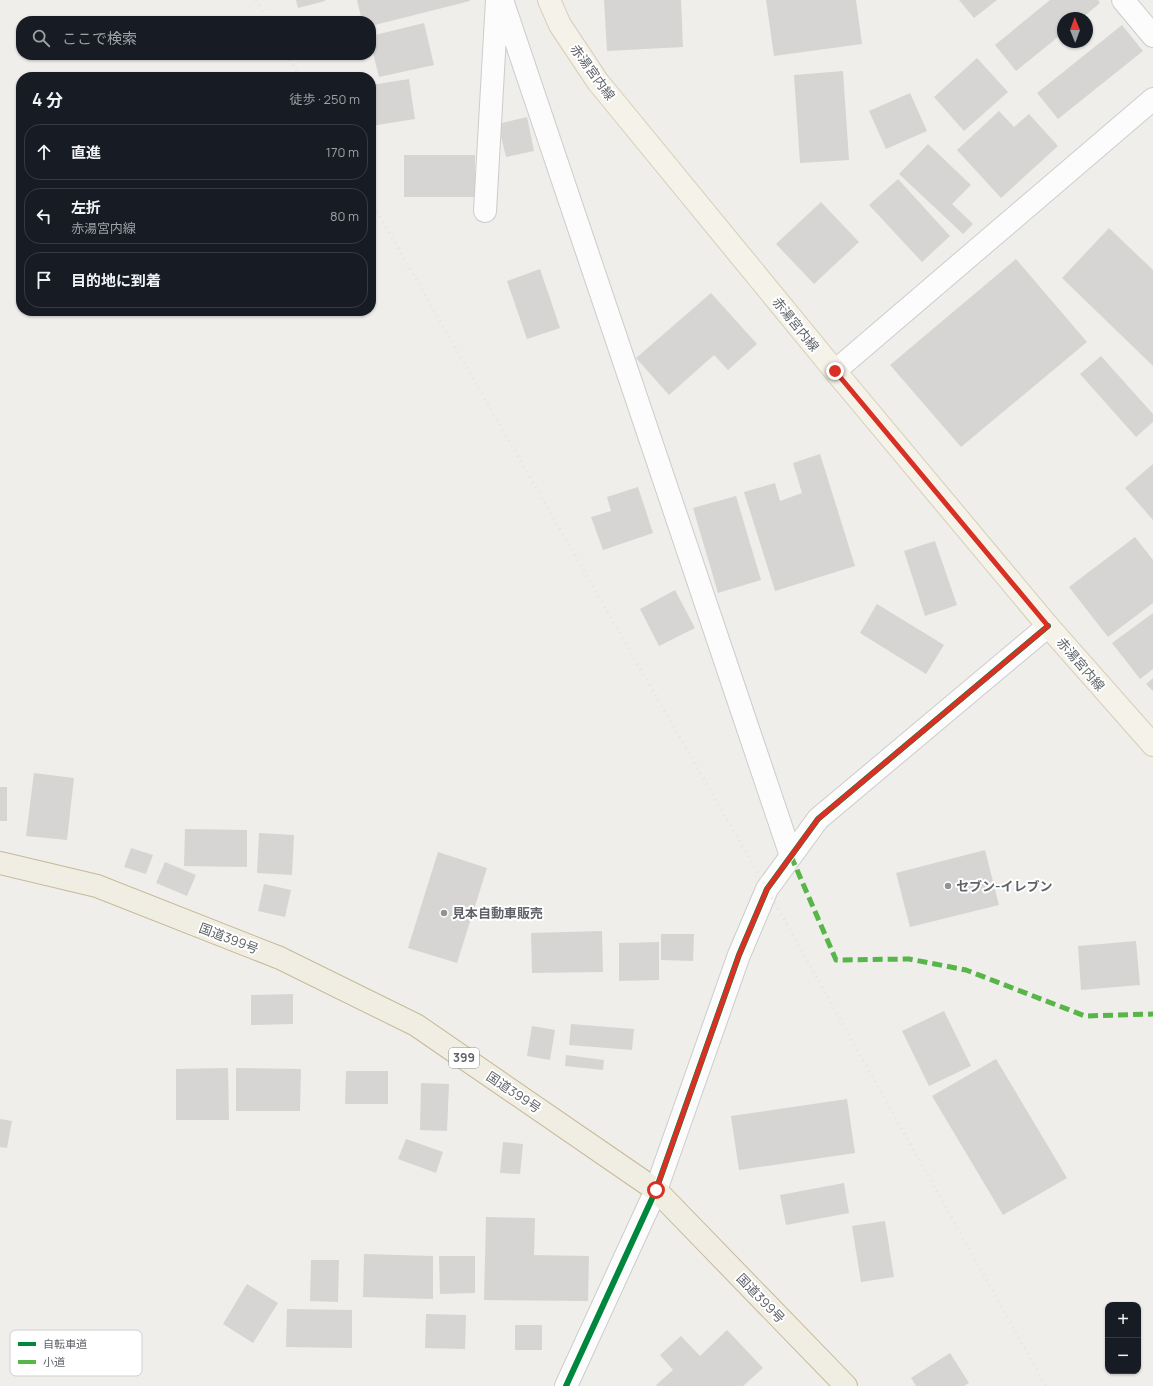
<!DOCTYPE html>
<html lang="ja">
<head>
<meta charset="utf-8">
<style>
	:root { --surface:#171b24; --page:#20242c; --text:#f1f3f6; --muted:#9ea1a6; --line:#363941 }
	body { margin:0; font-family:Manrope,"Noto Sans JP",sans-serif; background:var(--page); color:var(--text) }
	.controls { position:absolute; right:12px; bottom:12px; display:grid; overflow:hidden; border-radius:8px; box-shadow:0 1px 3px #0004 }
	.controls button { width:36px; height:36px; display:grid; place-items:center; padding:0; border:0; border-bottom:1px solid var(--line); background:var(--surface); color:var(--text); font:20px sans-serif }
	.compass { position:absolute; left:1057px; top:12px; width:36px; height:36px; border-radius:50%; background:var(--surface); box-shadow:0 1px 3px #0004; rotate:359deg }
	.stop { position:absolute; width:12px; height:12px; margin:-9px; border:3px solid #d93025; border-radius:50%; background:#fff }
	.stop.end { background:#d93025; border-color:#fff; box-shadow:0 1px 4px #0008 }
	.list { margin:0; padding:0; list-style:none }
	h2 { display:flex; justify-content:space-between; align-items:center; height:52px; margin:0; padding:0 16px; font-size:17px }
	h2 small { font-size:13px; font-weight:400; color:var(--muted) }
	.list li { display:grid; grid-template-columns:26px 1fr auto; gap:12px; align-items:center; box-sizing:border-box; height:56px; margin:0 8px 8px; padding:0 8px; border:1px solid var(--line); border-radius:16px }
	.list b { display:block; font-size:15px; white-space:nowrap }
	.list p { margin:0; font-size:13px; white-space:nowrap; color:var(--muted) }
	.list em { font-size:13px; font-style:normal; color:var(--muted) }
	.icon { flex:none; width:22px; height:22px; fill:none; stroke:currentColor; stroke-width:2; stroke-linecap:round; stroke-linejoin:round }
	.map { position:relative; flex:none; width:1153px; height:1386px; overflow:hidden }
	.search { position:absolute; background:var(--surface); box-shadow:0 1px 3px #0004; left:16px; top:16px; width:360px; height:44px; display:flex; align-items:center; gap:10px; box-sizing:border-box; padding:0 14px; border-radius:16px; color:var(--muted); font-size:15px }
	.panel { position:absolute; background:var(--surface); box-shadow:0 1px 3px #0004; left:16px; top:72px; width:360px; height:244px; border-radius:16px }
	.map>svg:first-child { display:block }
</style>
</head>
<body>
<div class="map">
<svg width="1153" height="1386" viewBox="0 0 1153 1386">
	<rect width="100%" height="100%" fill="#efeeea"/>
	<path fill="#d6d5d3" d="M296,0h29v1l-27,7z
		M357,0h113v1l-99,25v-5h-9z
		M604,0h77l2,47 -76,4z
		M766,0h90l6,44 -88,12z
		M959,0h38l-23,18z
		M1050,0h48l2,3 -18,15h-19v15l-47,38 -21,-26z
		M424,23l10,42 -55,12 -8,-32v-9z
		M1122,25l21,26 -85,68 -21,-26z
		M977,58l31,34 -44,39 -30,-34z
		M843,71l6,89 -49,3 -6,-88z
		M409,79l6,40 -44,7v-41z
		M910,93l17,38 -41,18 -17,-38z
		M999,111l15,16 15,-13 29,32 -57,52 -44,-48z
		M527,117l7,34 -28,6 -8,-33z
		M928,144l43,41 -19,19 21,20 -10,10 -64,-60z
		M404,155h71v42h-71z
		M898,179l52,57 -28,26 -53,-57z
		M821,202l38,40 -45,42 -38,-40z
		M1109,228l44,42v96l-91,-88z
		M1016,259l71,83 -126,105 -71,-82z
		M540,269l20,59 -33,11 -20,-58z
		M711,293l46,51 -29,26 -14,-15 -45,40 -33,-37z
		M1101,356l52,58v8l-17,15 -56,-63z
		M820,454l35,112 -80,25 -31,-99 31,-9 5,18 22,-8 -9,-30z
		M1153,464v56l-28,-32z
		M638,487l15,46 -50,17 -12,-33 20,-6 -4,-14z
		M736,496l25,84 -43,13 -25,-85z
		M1135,537l18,23v43l-45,34 -39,-50z
		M935,541l22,64 -32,11 -21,-65z
		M675,590l20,38 -36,18 -19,-37z
		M877,604l67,41 -18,29 -66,-41z
		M1153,613v56l-13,10 -28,-36z
		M1153,678v13l-7,-7z
		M34,773l40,5 -7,62 -41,-4z
		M0,787h7v34h-7z
		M185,829l62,1v37l-63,-1z
		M259,833l35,2 -2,40 -35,-2z
		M131,848l22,7 -7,19 -22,-7z
		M985,850l14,55 -89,22 -14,-54z
		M438,852l49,16 -30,95 -49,-15z
		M165,862l31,13 -9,21 -31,-13z
		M264,884l27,6 -6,27 -27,-6z
		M602,931l1,41 -71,1 -1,-40z
		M661,934h33l-1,27 -32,-1z
		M1136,941l4,44 -59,5 -3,-44z
		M659,942v38l-40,1v-38z
		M293,994v30l-42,1v-30z
		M944,1011l27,55 -42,20 -27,-55z
		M571,1024l63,5 -2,21 -63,-5z
		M532,1026l23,4 -5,30 -23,-4z
		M566,1055l38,5 -1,10 -38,-4z
		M996,1059l71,119 -64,37 -71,-119z
		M228,1068l1,52h-53v-51z
		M236,1068l65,1 -1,42h-64z
		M346,1071h42v33h-43z
		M421,1083l28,1 -2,47 -27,-1z
		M847,1099l8,54 -116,17 -8,-54z
		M0,1119l12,2 -5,27 -7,-1z
		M406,1139l37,13 -7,21 -38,-14z
		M503,1142l20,2 -3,30 -20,-1z
		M844,1183l5,30 -63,12 -6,-30z
		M486,1217l49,1 -1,37 55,1 -1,45 -104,-1z
		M885,1221l9,56 -33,5 -9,-56z
		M364,1254l69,2v43l-70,-2z
		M439,1256h36v37l-35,1z
		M311,1260h28l-1,42 -28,-1z
		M247,1284l31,19 -25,40 -30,-19z
		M287,1309l65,1v38l-66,-1z
		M426,1314l40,1 -1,34 -40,-1z
		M515,1325h27v25h-27z
		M727,1330l36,38 -20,18h-86l-1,-1 17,-15 -13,-15 21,-19 19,20z
		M950,1353l19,30 -5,3h-48l-5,-8z"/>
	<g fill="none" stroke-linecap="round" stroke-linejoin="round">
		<defs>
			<path id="minor" d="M502,0l289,856
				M1123,0l30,36
				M485,211l12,-211
				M835,371l318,-272
				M566,1386l90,-196 83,-235 28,-66 51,-70 230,-193"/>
			<path id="major" d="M549,0l11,25 38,57 237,289 213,255 105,119"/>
			<path id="highway" d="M0,863l97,23 183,72 136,67 240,165 190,196"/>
		</defs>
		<use href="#minor" stroke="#cbcccc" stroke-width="24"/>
		<use href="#major" stroke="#d7ceb8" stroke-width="24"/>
		<use href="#highway" stroke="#c8b996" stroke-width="24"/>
		<use href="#minor" stroke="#fdfcfc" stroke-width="22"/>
		<use href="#major" stroke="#f4f2e9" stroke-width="22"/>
		<use href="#highway" stroke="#f0ede3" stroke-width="22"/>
		<path stroke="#e4e4e4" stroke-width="3" stroke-dasharray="1 5" stroke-linecap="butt" d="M256,0l12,21
			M287,55l13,22
			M371,201l396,688 279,497"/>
		<path stroke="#58b549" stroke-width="5" stroke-dasharray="10 5" stroke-linecap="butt" d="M791,856l45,104 73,-1 57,11 119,46 68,-2"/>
		<defs>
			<path id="cycleway" d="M566,1386l90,-196 83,-235 28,-66 51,-70 230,-193"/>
		</defs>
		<use href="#cycleway" stroke="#fff" stroke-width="8"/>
		<use href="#cycleway" stroke="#00873e" stroke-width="6"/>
	</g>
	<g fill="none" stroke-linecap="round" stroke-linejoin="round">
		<path stroke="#d93025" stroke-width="5" d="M656,1190l83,-235 28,-66 51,-70 230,-193 -213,-255"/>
	</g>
	<g fill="#919496" stroke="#fff" stroke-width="1.5">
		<circle cx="948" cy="886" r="4"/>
		<circle cx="444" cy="913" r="4"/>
	</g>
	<g text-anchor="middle" stroke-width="4" stroke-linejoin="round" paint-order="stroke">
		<rect fill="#fff" stroke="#8f9295" stroke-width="1" x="449" y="1048" width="30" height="20" rx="3"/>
		<g font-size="12" font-weight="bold" fill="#5f6368">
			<text x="464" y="1062">399</text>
		</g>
		<g font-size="13" fill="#5f6368" stroke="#fff">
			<text transform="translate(593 72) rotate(54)" y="5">赤湯宮内線</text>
			<text transform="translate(796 324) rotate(51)" y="5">赤湯宮内線</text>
			<text transform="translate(1081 664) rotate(49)" y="5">赤湯宮内線</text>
			<text transform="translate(229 938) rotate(21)" y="5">国道399号</text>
			<text transform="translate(514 1092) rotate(34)" y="5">国道399号</text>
			<text transform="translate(761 1298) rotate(46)" y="5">国道399号</text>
		</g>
		<g font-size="13" font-weight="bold" fill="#5f6368" stroke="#fff" text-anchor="start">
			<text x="956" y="891">セブン-イレブン</text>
			<text x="452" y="918">見本自動車販売</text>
		</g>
	</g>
	<rect x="10" y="1330" width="132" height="46" rx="6" fill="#fff" stroke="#cfd0d2" stroke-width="1"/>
	<rect x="18" y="1342" width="18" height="4" fill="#00873e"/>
	<rect x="18" y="1360" width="18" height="4" fill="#58b549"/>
	<g font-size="11" fill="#5f6368">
		<text x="43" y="1348">自転車道</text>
		<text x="43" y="1366">小道</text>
	</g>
</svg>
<div class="controls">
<button>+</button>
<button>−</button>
</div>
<svg class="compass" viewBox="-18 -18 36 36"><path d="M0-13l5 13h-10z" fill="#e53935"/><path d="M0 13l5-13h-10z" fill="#9ea1a6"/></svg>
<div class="stop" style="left:656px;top:1190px"></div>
<div class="stop end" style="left:835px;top:371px"></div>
<div class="search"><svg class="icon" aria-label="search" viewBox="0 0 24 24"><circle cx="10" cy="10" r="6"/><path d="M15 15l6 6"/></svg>ここで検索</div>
<section class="panel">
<h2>4 分<small>徒歩 · 250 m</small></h2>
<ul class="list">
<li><svg class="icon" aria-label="ahead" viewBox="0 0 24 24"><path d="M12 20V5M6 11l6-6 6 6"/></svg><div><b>直進</b></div><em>170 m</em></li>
<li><svg class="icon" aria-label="left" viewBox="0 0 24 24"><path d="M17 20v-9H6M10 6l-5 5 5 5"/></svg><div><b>左折</b><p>赤湯宮内線</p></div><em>80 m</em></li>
<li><svg class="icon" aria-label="arrive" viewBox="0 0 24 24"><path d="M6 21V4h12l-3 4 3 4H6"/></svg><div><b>目的地に到着</b></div></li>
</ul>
</section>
</div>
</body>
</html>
